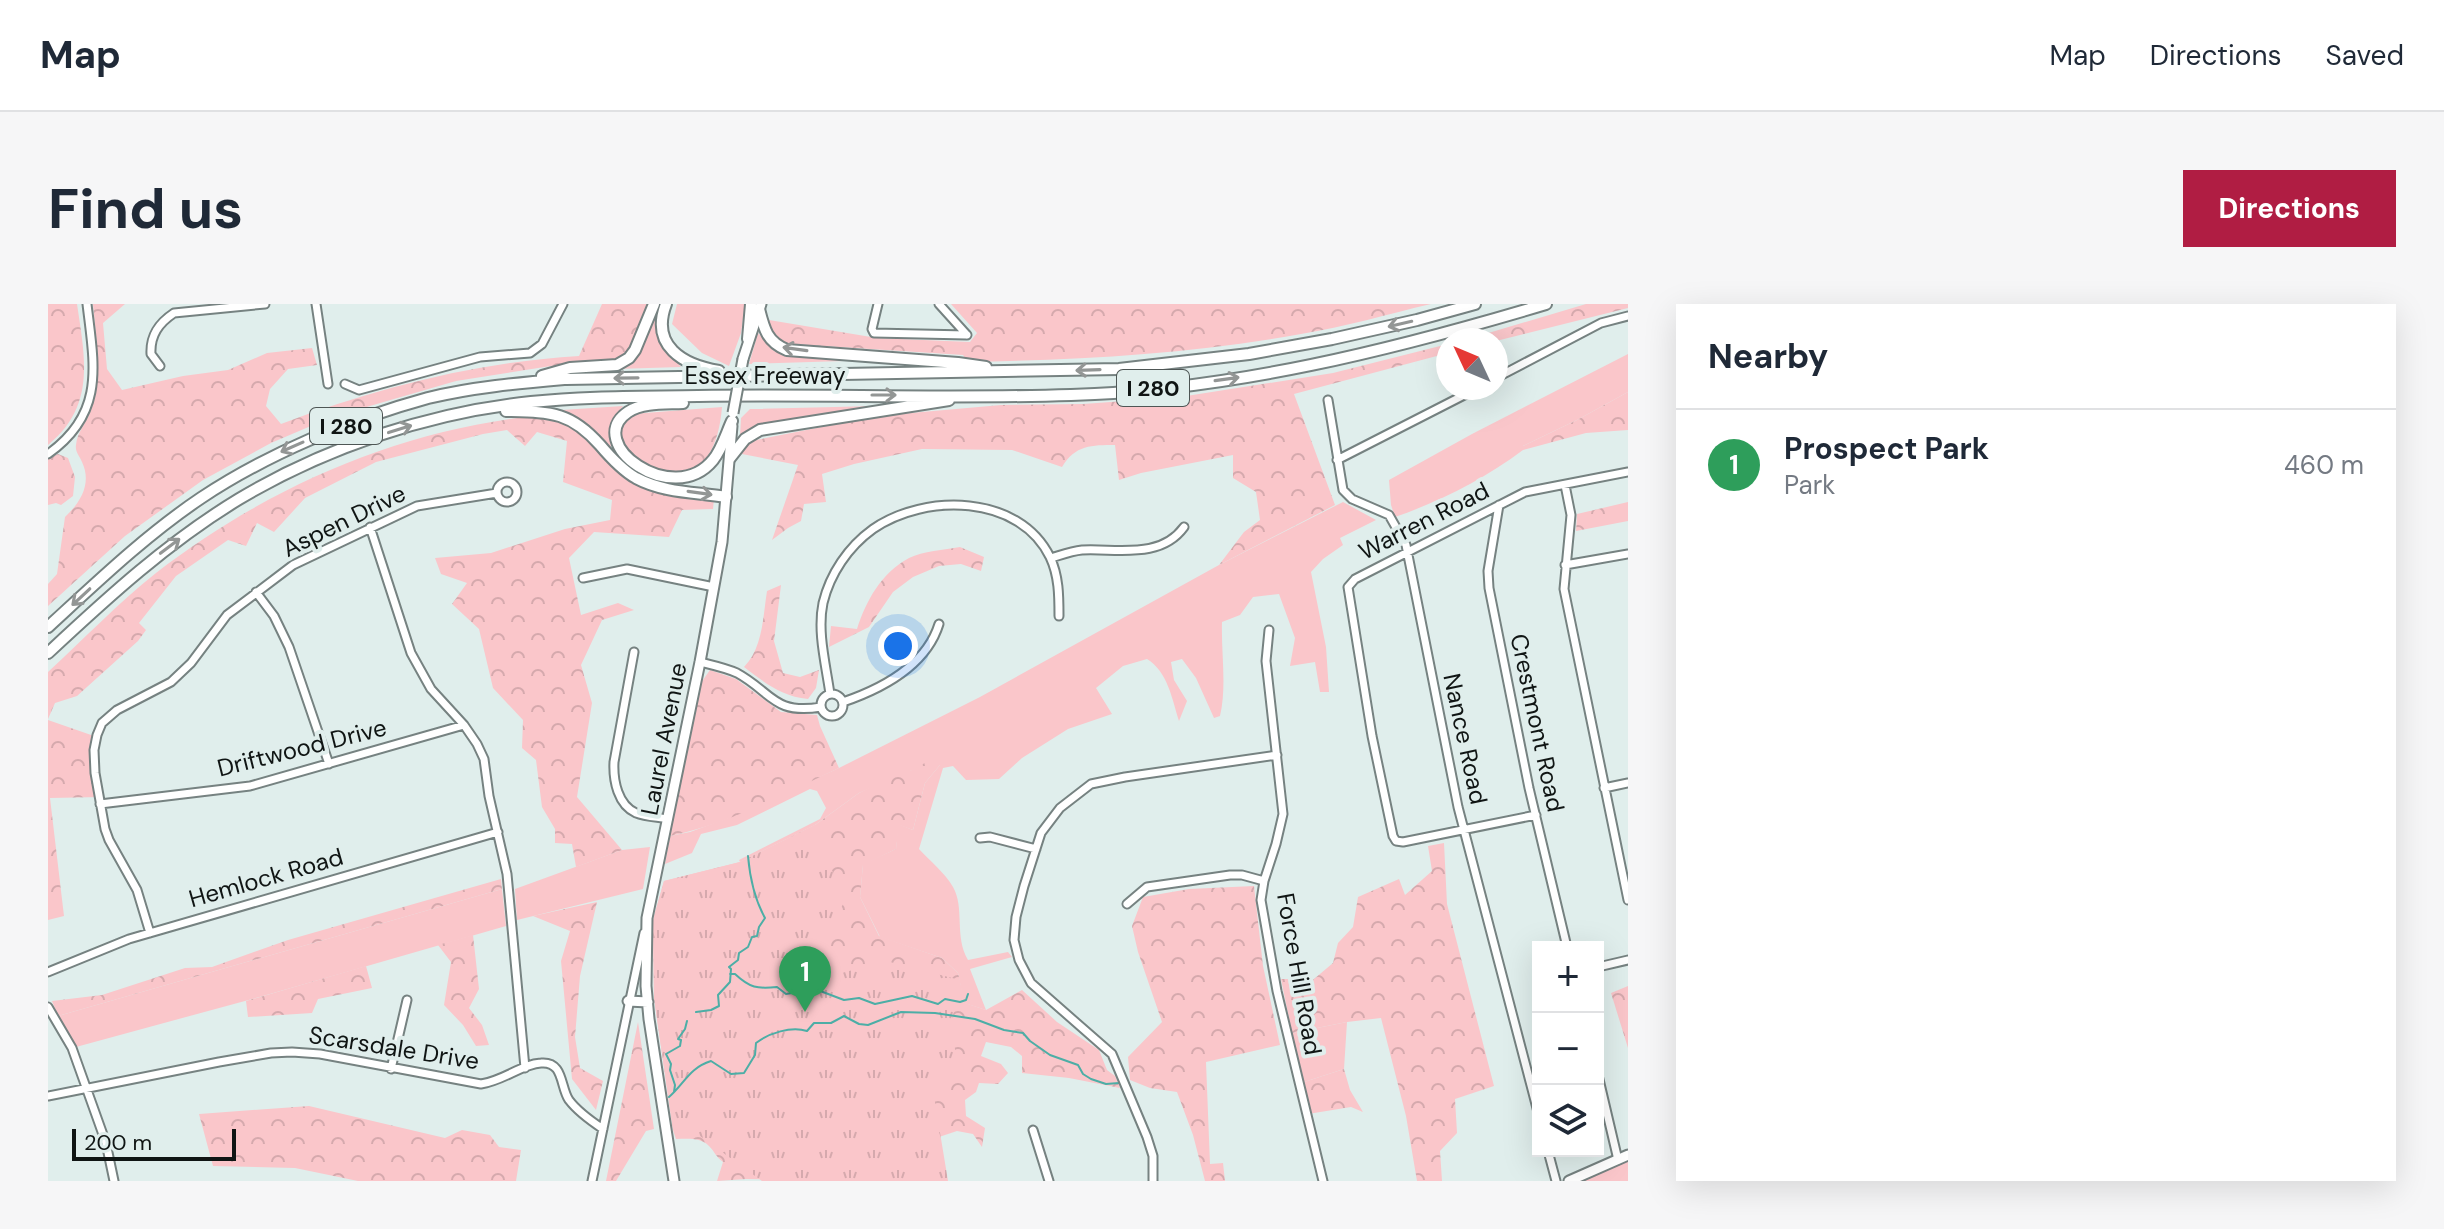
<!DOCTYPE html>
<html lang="en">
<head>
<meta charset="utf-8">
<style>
	:root { --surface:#fff; --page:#f6f6f7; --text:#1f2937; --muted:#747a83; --line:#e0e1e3; --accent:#b01d43 }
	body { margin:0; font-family:"DM Sans",sans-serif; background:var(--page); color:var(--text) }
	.controls { position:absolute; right:24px; bottom:24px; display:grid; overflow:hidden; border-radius:0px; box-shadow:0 8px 32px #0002 }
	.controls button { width:72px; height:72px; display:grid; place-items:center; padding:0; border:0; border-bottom:2px solid var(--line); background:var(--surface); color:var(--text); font:40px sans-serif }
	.compass { position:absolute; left:1388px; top:24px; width:72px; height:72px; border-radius:50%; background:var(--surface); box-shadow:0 8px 32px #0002; rotate:314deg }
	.scale { position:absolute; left:24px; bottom:20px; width:164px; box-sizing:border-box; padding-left:8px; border:4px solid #101514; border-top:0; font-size:22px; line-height:28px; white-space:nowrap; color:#101514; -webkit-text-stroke:6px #e0eeec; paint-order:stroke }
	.you { position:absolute; left:850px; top:342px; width:28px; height:28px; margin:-20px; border:6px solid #fff; border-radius:50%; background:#1a73e8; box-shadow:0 0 0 12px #1a73e833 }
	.badge { display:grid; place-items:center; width:52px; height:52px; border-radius:50%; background:var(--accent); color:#fff; font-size:26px; font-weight:700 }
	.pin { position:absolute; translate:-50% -66px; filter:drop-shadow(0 2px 4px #0008) }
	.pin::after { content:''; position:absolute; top:42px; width:28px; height:24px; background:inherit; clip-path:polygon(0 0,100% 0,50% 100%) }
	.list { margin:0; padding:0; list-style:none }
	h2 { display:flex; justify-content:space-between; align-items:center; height:104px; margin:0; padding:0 32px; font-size:34px }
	h2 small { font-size:26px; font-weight:400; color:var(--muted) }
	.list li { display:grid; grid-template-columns:52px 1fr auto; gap:24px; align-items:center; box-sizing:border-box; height:112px; padding:0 32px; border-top:2px solid var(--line) }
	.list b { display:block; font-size:30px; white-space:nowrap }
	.list p { margin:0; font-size:26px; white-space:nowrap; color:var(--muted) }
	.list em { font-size:26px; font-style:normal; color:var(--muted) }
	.icon { flex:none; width:44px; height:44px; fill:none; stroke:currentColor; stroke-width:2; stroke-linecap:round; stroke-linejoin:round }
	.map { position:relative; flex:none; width:1580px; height:877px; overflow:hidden; border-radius:0px }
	header { display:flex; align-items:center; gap:48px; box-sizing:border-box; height:112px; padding:0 40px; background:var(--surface); border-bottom:2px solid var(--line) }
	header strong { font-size:38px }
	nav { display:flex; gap:44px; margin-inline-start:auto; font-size:28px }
	.intro { display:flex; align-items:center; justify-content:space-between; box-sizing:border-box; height:192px; padding:0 48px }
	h1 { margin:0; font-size:56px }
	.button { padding:20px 36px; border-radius:0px; background:var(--accent); color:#fff; font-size:28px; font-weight:700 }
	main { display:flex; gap:48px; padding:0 48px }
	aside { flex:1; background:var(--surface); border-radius:0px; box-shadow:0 8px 32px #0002 }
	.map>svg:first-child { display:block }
</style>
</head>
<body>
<header>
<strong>Map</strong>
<nav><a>Map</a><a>Directions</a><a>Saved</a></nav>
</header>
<div class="intro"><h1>Find us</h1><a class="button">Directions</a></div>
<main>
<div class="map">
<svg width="1580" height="877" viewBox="0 0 1580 877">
	<defs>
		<pattern id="forest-crowns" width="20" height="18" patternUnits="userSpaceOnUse" patternTransform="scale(2)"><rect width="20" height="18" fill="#fac6ca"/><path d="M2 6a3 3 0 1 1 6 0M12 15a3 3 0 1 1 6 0" fill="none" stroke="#d5a9ad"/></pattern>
		<pattern id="park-tufts" width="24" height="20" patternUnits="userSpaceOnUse" patternTransform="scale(2)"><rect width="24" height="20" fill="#fac6ca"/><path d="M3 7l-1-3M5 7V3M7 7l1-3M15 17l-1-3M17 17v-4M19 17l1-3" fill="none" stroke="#d5a9ad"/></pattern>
	</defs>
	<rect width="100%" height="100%" fill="#e0eeec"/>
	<path fill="#fac6ca" d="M629,0h68l-4,29 -12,33 -27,-13 -30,-29z
		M608,5l7,37 18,21 -65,2c31,-19 29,-27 40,-60z
		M710,29l16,18 70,10 -95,3z
		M1580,50v38l-51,28 -54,26v4c-39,29 -82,51 -128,67l-4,-12 -2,-25 83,-46z
		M575,102l-13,18 1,26 -27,-29 -22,-11z
		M828,102l-116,20 -20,11 1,-19 9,-9z
		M1295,198l33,18 -36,18 3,7 -20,14 -12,13 15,75 3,45h-9l-5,-30 -25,4 5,-28 -16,-44 -26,3 -13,18 -18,7c-1,31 5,64 -2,94l-6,2 -18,-40 -14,-19 -11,3 3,18 13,21 -8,20c-7,-22 -11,-49 -32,-62l-24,7 -27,22 16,26 -44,15 -46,29 -23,21 -33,1 -13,-14 -10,2 -24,81c11,12 26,24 34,38 12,21 1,50 15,73l40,-8 4,5 -42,12 16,41 -22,-7 -6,-30 -16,-15 -62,-21 -20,-40 3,-33 33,-15 2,-25 15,6 12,-47 15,-18 -30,6 -51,22 -44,32 -75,37 -1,-2 81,-41 6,-11 -9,-17 -7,-2 -73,36 -36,9 -9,19 -27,11 5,-28 20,-4 38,-14 111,-50 141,-71 239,-132z
		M602,543l-7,42 -126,31 -2,-31 107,-39z
		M454,585l4,37 -243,70 -187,51 -18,-31z
		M1299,718l-3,47 -43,14 -9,-50z
		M1580,855v22h-47z"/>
	<path fill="url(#forest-crowns)" d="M0,0h29c8,54 19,102 -29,141z
		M45,0h32l-22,19 4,46 15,21 61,-14 45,-6 39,-17 45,-5 5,17 -29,4 -18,20 -4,17 15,18c95,-36 196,-62 298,-68l23,-52h53l-22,42 -21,17 -61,3 -95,15 -124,36 -61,26 -68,37 -78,56 -77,70v-22l9,-10 8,-57c16,-15 27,-34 17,-55 -3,-7 -7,-10 -6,-17 1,-13 11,-23 15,-35 12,-33 5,-71 2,-106z
		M903,0h480c-43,10 -86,23 -130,30 -110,20 -221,26 -333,28l-5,-7 -186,-12 -10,-17 2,-6 108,18 93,4 7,-9z
		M1538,0h42v4l-132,33 -31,-1z
		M1400,40v9l-154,41 41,111 -116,60 25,-33 16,-12 -4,-28 -23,-14v-23l-92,18 -22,7 -4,-35c-23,0 -40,0 -53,22l-50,-17 -90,-1 -68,15 -32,10 4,28 -22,2 -3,17 -13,7 -16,12 26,-75 -56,-11 1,-7 3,-5 131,-26 124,-11 82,-1 97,-7 153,-24z
		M1580,88v38l-42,3 -63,17v-4l54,-26z
		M674,103c-4,53 -31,88 -83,52 -9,-6 -17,-13 -19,-24 -1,-9 5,-15 12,-21z
		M486,112l43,11 43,46 32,19 62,6 -1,11 -31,1 -13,27 -75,-5 -25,26 12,57 37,-12 16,7 -32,10 -21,45 11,38 -15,94 45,53 -46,17 -4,-23 -17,-1v-14l-13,-22 -6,-47 -14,-12 1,-28 -30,-32 -14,-59 -27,-25 15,-21 -26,-9 -6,-16 56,-5 74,-24 45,-9 2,-20 -49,-18 4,-41 -30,-9 -12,14 -18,-16 -24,4 -107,28 -71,36 -31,34 -17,-9 -11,23 -18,-6 -52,36 -37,47 7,7 -8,11 -61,55 -22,7 -7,16v-47c36,-33 70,-69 108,-99 110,-85 240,-142 378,-157z
		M10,150l10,4 7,19 -2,19 -12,9 -5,-2 -8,2v-46z
		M1580,198v19l-52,10 1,-17z
		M912,243l24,10 -3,14 -20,-7 -22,2 -26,11 -20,15 -24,35 -40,20 2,-21 26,3c9,-28 24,-56 52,-71 14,-7 35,-8 51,-11z
		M733,281l-7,56 9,32 17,4 19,-7 -3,18 -8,11c-27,-3 -43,-16 -64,-32 19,-19 19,-51 23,-76z
		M662,366l26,9 45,33 36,3 3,11 19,42c-54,25 -110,56 -169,68l28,-149z
		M0,416l46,16 8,61 -52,1 14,118 -16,4z
		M888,453l4,8 -15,18 -12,47 -14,-5 -3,24 -33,16 -3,32 19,39 63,22 16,15 7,30 21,7 36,-20 35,32 42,28 8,20 8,6 5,12 -51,-10 -47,-5v-17l-11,-9 -25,-5 -5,14 20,8 7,9 -10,11 -19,-1 -3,9 -11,8 1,16 19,12 -3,19 -9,-13 -16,-3 -18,6 5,44 -198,-2 -29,2 6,-19c-7,-5 -8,-10 -14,-16 -9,-9 -21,-7 -33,-7l-3,-9 -19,-132 -1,-78 11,-39 76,-19 75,-37 44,-32 43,-22h8z
		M1396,539l3,61 47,182 -39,13 2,34 -17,18 2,30h-25l-11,-65 -25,-98 -34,4 -55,11 -11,-54h33l19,-16 5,-20 15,-16 5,-30 41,-18 6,16 27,-24 -4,-25z
		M453,575l1,10 -444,127 -6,-15 50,-6 83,-27 27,-1 76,-27z
		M1206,582l9,80 17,79 -74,17 4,102 13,-1 2,18h-20l-12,-46 -16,-43 -27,-4 -20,-8 -2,-23 34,-35 -24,-70 -6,-26 11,-29 46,-8z
		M549,598l-17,74 -5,61 5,31 23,13 -7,29 -24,-31 -11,-118 9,-30 -37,-15z
		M425,631l6,54 -10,19 13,17 7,20 -13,1 -13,-21 -19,-20 7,-43 -13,-17z
		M318,662l6,22 -54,11 -6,14 -64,4 -2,-16z
		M1580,682v62l-17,-55z
		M590,718l16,107 -8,2 -30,50h-10z
		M1296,765l6,21 13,22 -12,-5 -43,7 -7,-31z
		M261,802l136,32 17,-8 28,5 9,12 22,3 -5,31h-158l-63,-13 -82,-2 -14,-52z"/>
	<path fill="url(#park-tufts)" d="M767,521l29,77 -39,81 81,-22 74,19 -9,46 8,46 -28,6 17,103h-186l-73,-53 -16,2 -19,-132 -1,-78 11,-39 76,-19z"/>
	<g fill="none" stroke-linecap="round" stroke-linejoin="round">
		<path stroke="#4caea6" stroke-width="2" d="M682,670h5c15,14 22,15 42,13l9,7 29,-5 29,11 15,-2 16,6 37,-8 26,8 7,-5 15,3 6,-2 2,-6
			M648,708l15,-2 8,-4 -1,-11 12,-13 1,-13 -2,-2 9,-7 1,-7 9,-6 4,-10 5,-1 2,-9 6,-9c-10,-18 -15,-39 -17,-62
			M626,788l1,-7 -5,-15 1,-6 -5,-10 14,-8 1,-6 -3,-1 7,-10 2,-8
			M621,793c16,-14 20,-29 42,-36l20,13 13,-1 11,-18 1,-12c13,-10 35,-17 51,-12l7,-8h17l13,-7 15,8 9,1 33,-13 34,1 40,6 29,11 19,3 7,8 20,14 28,10 5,9 8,5 15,5 13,-1"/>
		<defs>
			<path id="minor" d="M268,0l12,80
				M830,0l-6,25 2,4 93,2
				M891,0l28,31
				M112,62l-9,-12c-1,-19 8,-31 23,-41l91,-9
				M1448,74l105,-55 27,-7
				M297,80l14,6 121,-33 50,-4 12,-9 21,-40
				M1280,96l15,90 9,9 37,16 17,30 52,262 80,305
				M0,150c58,-41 46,-90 39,-150
				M1289,156l141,-72
				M449 188a10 10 0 1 1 20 0a10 10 0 1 1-20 0Z
				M1517,181l6,30 -7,74 64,311
				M1451,201l-11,66 1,17 40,200 38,159
				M322,223l41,126 20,36 33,36 13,19 7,15 5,37 18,78 18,194
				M1003,254c10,-3 20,-7 31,-8 34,-2 78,10 102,-23
				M1517,261l63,-11
				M535,274l44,-9 87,18
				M208,288l18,24 15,31 40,117
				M1221,326l-3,31 17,153 -7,30 -12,37 -3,19 16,91 46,190
				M586,348l-20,110c-1,19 4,43 22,51 10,4 22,4 32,6
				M652,358c12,3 26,6 37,11 35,19 36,42 84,34
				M782,390c-4,-29 -13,-62 -7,-91 7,-29 25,-56 50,-74 52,-36 146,-35 177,28 9,19 9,39 9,59
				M773 401a11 11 0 1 1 22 0a11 11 0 1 1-22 0Z
				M795,398c38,-13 83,-36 96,-78
				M1556,484l24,-5
				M52,500l150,-18 214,-61
				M1488,511l-133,27 -7,-1 -3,-5 -21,-100 -24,-149 7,-8 170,-87 103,-20
				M932,534l10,-1 46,12
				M1079,600l20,-17 83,-12h12l22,6
				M102,629l-13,-43 -28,-50 -4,-11 -10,-56 -1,-23 3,-15 5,-12 15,-13 54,-28 20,-19 36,-48 66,-50 124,-59 80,-13
				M1550,663l30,-7
				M0,668l81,-33 369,-107
				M0,703l24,41 34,95 8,38
				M343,765l16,-69
				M1550,771l20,85
				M0,792l171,-34 52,-9 21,-1 28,2 161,30c22,-3 41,-20 60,-21 23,-2 19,24 28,37 9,12 22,21 34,29
				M985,826l16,51
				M1500,847l8,30
				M544,877l52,-248
				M1105,877v-25l-6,-19 -35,-83 -81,-71 -12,-23 -5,-20 2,-23 8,-31 17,-53 19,-25 31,-24 34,-7 152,-22"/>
			<path id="major" d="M695,55l18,-55
				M580,697l20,1
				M626,877l-25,-162 -3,-33 1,-68 53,-256 22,-120 10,-116
				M1521,877l59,-26"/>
			<path id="highway" d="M618,0c-16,42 17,61 53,67
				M711,5c5,20 8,33 28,41l171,13 28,4
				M700,35l3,-35
				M494,72l28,-8 47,-3 12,-7 6,-8 19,-46
				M635,99c-17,1 -40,-1 -55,9 -46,31 45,97 85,48 9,-11 13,-26 19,-39
				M458,107c44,1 64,0 94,34 11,13 22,25 36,33 28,15 60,14 90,19
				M682,154l15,-19 15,-9 189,-30
				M0,323c49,-45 98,-92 153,-129 66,-44 150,-79 227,-100 45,-11 92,-15 138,-19l553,-10 130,-15 83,-15 85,-19 58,-16
				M0,349c60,-56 120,-111 191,-154 87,-52 192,-87 292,-97 56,-6 112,-5 167,-6 124,-2 249,3 373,-1 162,-5 321,-45 475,-91"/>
		</defs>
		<use href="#minor" stroke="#768281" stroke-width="11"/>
		<use href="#major" stroke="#768281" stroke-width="13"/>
		<use href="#highway" stroke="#768281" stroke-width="14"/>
		<use href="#minor" stroke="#fff" stroke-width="7"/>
		<use href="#major" stroke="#fff" stroke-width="9"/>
		<use href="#highway" stroke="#fff" stroke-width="10"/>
		<defs>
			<path id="major-bridge" d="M685,109l10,-54"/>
		</defs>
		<use href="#major-bridge" stroke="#768281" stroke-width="13" stroke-linecap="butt"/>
		<use href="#major-bridge" stroke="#fff" stroke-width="9"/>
	</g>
	<defs><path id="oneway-shaft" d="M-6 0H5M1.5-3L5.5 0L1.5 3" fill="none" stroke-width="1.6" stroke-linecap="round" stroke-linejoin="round" transform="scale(2)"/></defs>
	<g stroke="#939695">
		<use href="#oneway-shaft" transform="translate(1352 20) rotate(167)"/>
		<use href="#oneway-shaft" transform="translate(747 45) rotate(-172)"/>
		<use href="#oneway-shaft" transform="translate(1040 66) rotate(178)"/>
		<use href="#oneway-shaft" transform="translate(578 74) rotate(179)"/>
		<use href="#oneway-shaft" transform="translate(1179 75) rotate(-8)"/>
		<use href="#oneway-shaft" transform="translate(836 91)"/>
		<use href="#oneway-shaft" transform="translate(352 125) rotate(-17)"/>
		<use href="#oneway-shaft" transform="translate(244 143) rotate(156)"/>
		<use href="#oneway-shaft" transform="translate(652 189) rotate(8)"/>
		<use href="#oneway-shaft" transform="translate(122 242) rotate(-37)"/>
		<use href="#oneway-shaft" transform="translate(33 293) rotate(137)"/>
	</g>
	<g text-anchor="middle" stroke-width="8" stroke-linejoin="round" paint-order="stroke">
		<g fill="#e0eeec" stroke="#4e5655" stroke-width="2">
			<rect x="1069" y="66" width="72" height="36" rx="6"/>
			<rect x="262" y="104" width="72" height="36" rx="6"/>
		</g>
		<g font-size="22" font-weight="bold" fill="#101514">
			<text x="1105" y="92">I 280</text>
			<text x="298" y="130">I 280</text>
		</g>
		<g font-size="24" fill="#101514" stroke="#e0eeec">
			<text x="717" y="80">Essex Freeway</text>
			<text transform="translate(296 217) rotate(-26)" y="8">Aspen Drive</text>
			<text transform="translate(1376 217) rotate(-27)" y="8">Warren Road</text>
			<text transform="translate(1489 419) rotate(78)" y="8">Crestmont Road</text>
			<text transform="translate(616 435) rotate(-79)" y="8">Laurel Avenue</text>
			<text transform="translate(1417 435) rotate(78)" y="8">Nance Road</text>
			<text transform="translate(254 444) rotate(-14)" y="8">Driftwood Drive</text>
			<text transform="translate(218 574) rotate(-16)" y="8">Hemlock Road</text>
			<text transform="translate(1251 670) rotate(80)" y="8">Force Hill Road</text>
			<text transform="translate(346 744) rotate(9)" y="8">Scarsdale Drive</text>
		</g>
	</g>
</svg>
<div class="controls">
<button>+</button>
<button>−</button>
<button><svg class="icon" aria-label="layers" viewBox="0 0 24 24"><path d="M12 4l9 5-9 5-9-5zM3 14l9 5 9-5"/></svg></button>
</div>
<svg class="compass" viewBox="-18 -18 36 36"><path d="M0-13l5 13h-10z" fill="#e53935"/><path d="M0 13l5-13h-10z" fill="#747a83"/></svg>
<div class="scale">200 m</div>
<div class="you"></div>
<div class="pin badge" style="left:757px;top:708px;background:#2e9e5b">1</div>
</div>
<aside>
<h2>Nearby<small></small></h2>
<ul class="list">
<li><span class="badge" style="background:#2e9e5b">1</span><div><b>Prospect Park</b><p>Park</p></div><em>460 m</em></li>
</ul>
</aside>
</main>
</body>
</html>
